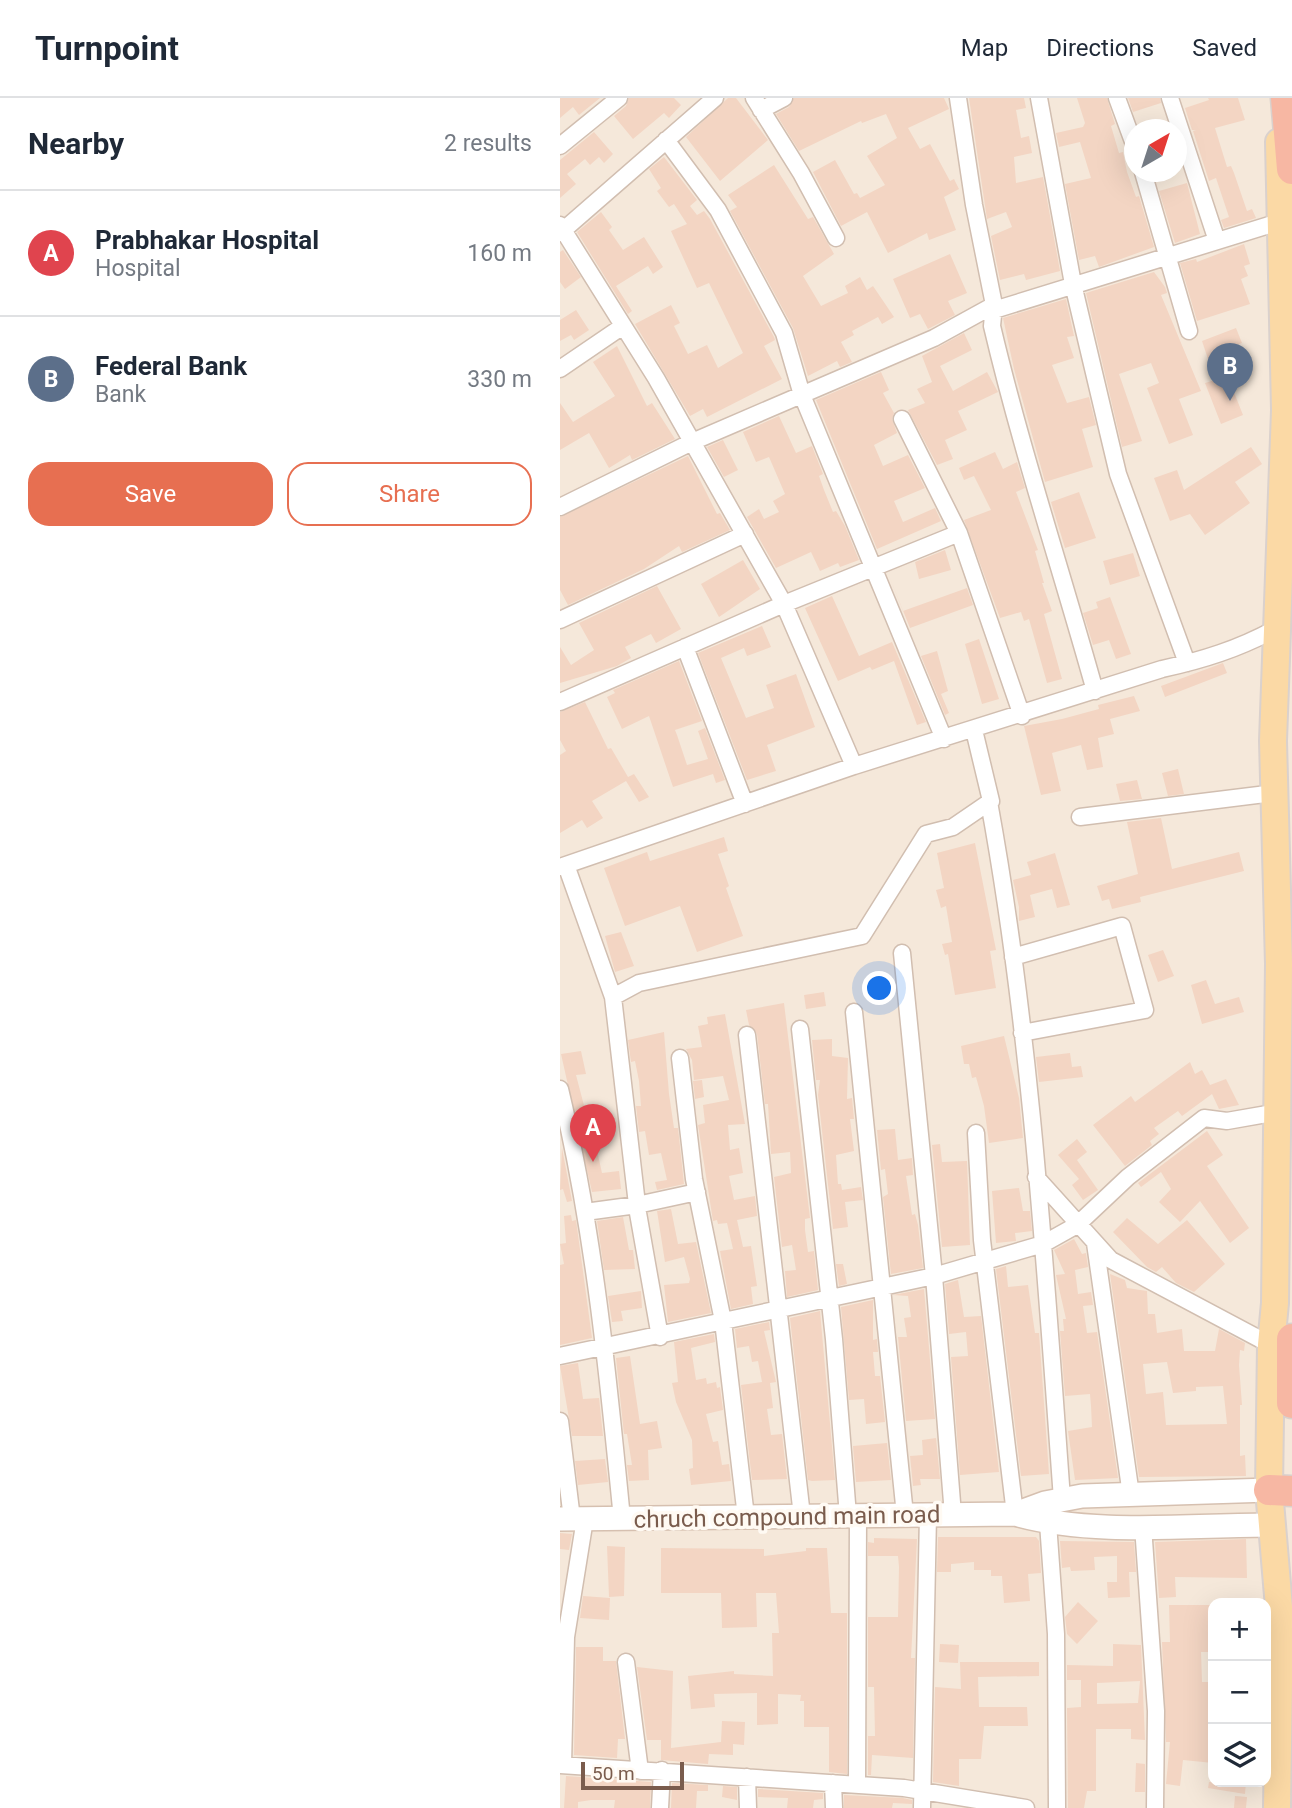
<!DOCTYPE html>
<html lang="en">
<head>
<meta charset="utf-8">
<style>
	:root { --surface:#fff; --page:#f2f2f3; --text:#1f2937; --muted:#747a83; --line:#e0e1e3; --accent:#e76f51 }
	body { margin:0; font-family:Roboto,sans-serif; background:var(--page); color:var(--text) }
	.controls { position:absolute; right:21px; bottom:21px; display:grid; overflow:hidden; border-radius:14px; box-shadow:0 7px 28px #0002 }
	.controls button { width:63px; height:63px; display:grid; place-items:center; padding:0; border:0; border-bottom:2px solid var(--line); background:var(--surface); color:var(--text); font:35px sans-serif }
	.compass { position:absolute; left:564px; top:21px; width:63px; height:63px; border-radius:50%; background:var(--surface); box-shadow:0 7px 28px #0002; rotate:39deg }
	.scale { position:absolute; left:21px; bottom:18px; width:103px; box-sizing:border-box; padding-left:7px; border:4px solid #7a5c4d; border-top:0; font-size:19px; line-height:24px; white-space:nowrap; color:#7a5c4d; -webkit-text-stroke:5px #fffaf3; paint-order:stroke }
	.you { position:absolute; left:320px; top:891px; width:24px; height:24px; margin:-18px; border:5px solid #fff; border-radius:50%; background:#1a73e8; box-shadow:0 0 0 10px #1a73e833 }
	.badge { display:grid; place-items:center; width:46px; height:46px; border-radius:50%; background:var(--accent); color:#fff; font-size:23px; font-weight:700 }
	.pin { position:absolute; translate:-50% -58px; filter:drop-shadow(0 2px 4px #0008) }
	.pin::after { content:''; position:absolute; top:37px; width:24px; height:21px; background:inherit; clip-path:polygon(0 0,100% 0,50% 100%) }
	.list { margin:0; padding:0; list-style:none }
	h2 { display:flex; justify-content:space-between; align-items:center; height:91px; margin:0; padding:0 28px; font-size:30px }
	h2 small { font-size:23px; font-weight:400; color:var(--muted) }
	.list li { display:grid; grid-template-columns:46px 1fr auto; gap:21px; align-items:center; box-sizing:border-box; height:126px; padding:0 28px; border-top:2px solid var(--line) }
	.list b { display:block; font-size:26px; white-space:nowrap }
	.list p { margin:0; font-size:23px; white-space:nowrap; color:var(--muted) }
	.list em { font-size:23px; font-style:normal; color:var(--muted) }
	.actions { display:flex; gap:14px; padding:21px 28px }
	.actions a { flex:1; padding:16px 0; border:2px solid var(--accent); border-radius:21px; text-align:center; font-size:24px; color:var(--accent) }
	.actions .main { background:var(--accent); color:#fff }
	.icon { flex:none; width:38px; height:38px; fill:none; stroke:currentColor; stroke-width:2; stroke-linecap:round; stroke-linejoin:round }
	.map { position:relative; flex:none; width:732px; height:1710px; overflow:hidden }
	header { display:flex; align-items:center; gap:42px; box-sizing:border-box; height:98px; padding:0 35px; background:var(--surface); border-bottom:2px solid var(--line) }
	header strong { font-size:33px }
	nav { display:flex; gap:38px; margin-inline-start:auto; font-size:24px }
	main { display:flex }
	aside { flex:1; background:var(--surface) }
	.map>svg:first-child { display:block }
</style>
</head>
<body>
<header>
<strong>Turnpoint</strong>
<nav><a>Map</a><a>Directions</a><a>Saved</a></nav>
</header>
<main>
<aside>
<h2>Nearby<small>2 results</small></h2>
<ul class="list">
<li><span class="badge" style="background:#e0444e">A</span><div><b>Prabhakar Hospital</b><p>Hospital</p></div><em>160 m</em></li>
<li><span class="badge" style="background:#5c6f8a">B</span><div><b>Federal Bank</b><p>Bank</p></div><em>330 m</em></li>
</ul>
<div class="actions"><a class="main">Save</a><a>Share</a></div>
</aside>
<div class="map">
<svg width="732" height="1710" viewBox="0 0 732 1710">
	<rect width="100%" height="100%" fill="#fdf6ec"/>
	<path fill="#f5e8da" fill-rule="evenodd" d="M0,0h732v1710h-732zM575,32h42v42h-42zM653,1505h53v179h-53z"/>
	<path fill="#f3d5c3" fill-rule="evenodd" d="M0,0h40l-21,17 -6,-8 -13,11z
		M69,0h45l7,7 -12,13 -5,-5 -31,26 -19,-23 12,-10z
		M168,0h8l32,42 -48,41 -34,-44z
		M234,0h150l5,11 -41,19 12,21 10,-5 20,37 4,-2 5,10 -15,8 12,33 -27,10 -2,-7 -39,20 -21,-41 -26,14 -28,-54 22,-12 19,34 3,-1 3,5 25,-13 -18,-29 30,-18 -11,-24 -24,9 -1,-2 -62,30 -23,-37 13,-7z
		M409,0h55l2,10 -10,2 5,28 8,-2 3,17 -18,4 2,26 27,-6 17,94 -34,9 -2,-6 -24,6 -9,-44 21,-9 -6,-15 -19,7z
		M517,0h30l8,26 -4,2 8,27 4,-1 4,20 9,25 3,-1 15,51 -55,20 -4,-11 -16,4 -14,-76 26,-6 -11,-36 -21,5 -3,-14 27,-6 2,-4z
		M568,0h32l1,5 -28,9z
		M648,0h30l7,22 -30,8 12,39 4,-1 3,7 13,38 5,-2 4,9 -32,10 -3,-8 8,-3 -13,-39 -7,3 -16,-50 3,-1h-4l-7,-22 24,-8z
		M34,34l19,22 -9,9 -5,-6 -9,8 -5,-6 -18,15 9,10 -16,14v-38z
		M104,59l33,43 -7,6 7,9 7,-4 6,8 64,118 1,3 -11,6 18,33 -75,38 -4,-8 -13,7 -55,-92 36,-19 9,18 -6,3 14,28 19,-9 11,23 25,-15 -34,-70 -12,5 -26,-57 16,-7 -13,-20 -5,3 -12,-16 4,-3 -12,-19z
		M214,67l34,54 5,-2 21,37 -31,22 18,30 27,-13 -3,-7 15,-9 7,13 6,-4 21,31 -12,7 -4,-7 -26,14 2,4 -13,7 11,20 -12,5 -3,-6 -29,15 -15,-48 -63,-117 7,-4 -9,-12z
		M627,85l13,51 -25,9 -16,-52z
		M41,114l11,15 -3,3 14,20 21,-13 19,30 -10,7 -5,-8 -32,20 16,25 -4,3 -51,-82z
		M684,146l6,20 -6,2 4,10 -7,3 9,25 -53,17 -17,-58 16,-4 1,3z
		M3,152l18,27 -16,12 -5,-7v-30z
		M390,156l17,39 -19,8 7,14 -27,14 -8,-15 -10,4 -17,-39z
		M594,174l11,15 2,6 -6,2 40,96 -22,8 14,36 -24,9 -22,-56 12,-5 -8,-20 -32,11 23,67 -20,6 -36,-154z
		M506,201l8,37 -7,1 7,21 -22,7 15,38 22,-6 7,28 -14,4 11,38 -48,15 -31,-113 -11,-51z
		M16,212l13,20 -15,10 -3,-5 -11,6v-21z
		M676,230l6,15 -24,9 25,63 -22,9 -16,-41 10,-3 -13,-39z
		M404,235l8,17 -32,16 13,25 34,-19 11,20 -40,19 9,19 -22,10 8,19 -16,6 -29,-55 17,-7 -8,-14 15,-7 -10,-26z
		M57,248l30,60 5,-3 23,36 -43,21 -2,-5 -21,13 -20,-35 -29,17v-47l13,19 42,-26 -22,-34z
		M321,274l8,18 -6,3 11,20 -2,6 5,14 -23,12 9,21 25,-11 17,33 -31,13 9,21 32,-14 6,13 -64,28 -61,-149z
		M219,318l17,37 16,-7 11,28 -4,2 5,14 9,22 3,-1 9,15 14,34 -19,7 -2,-4 -18,8 -9,-19 -35,16 -29,-51 12,-8 5,10 15,-7 -6,-11 12,-7 -16,-37 -13,5 -13,-30z
		M163,342l15,30 -14,7 -17,-30z
		M691,349l11,17 -27,18 15,21 -45,32 -15,-21 -20,7 -16,-43 23,-8 7,20z
		M435,354l8,17 14,-7 8,26 -9,4 22,58 -3,1 9,32h-2l10,28 -8,3 18,65 -15,4 -18,-64 -5,2 -3,-9 -21,6 -36,-98 27,-10 -17,-34 -10,4 -5,-12z
		M128,358l29,58 3,-1 10,17 -48,22 -3,-6 -35,23 -76,36 -8,-15v-73z
		M519,394l17,46 -31,10 -14,-46z
		M385,452l6,20 -32,9 -4,-17z
		M573,455l7,23 -30,9 -7,-24z
		M183,462l17,29 -41,28 -18,-33z
		M328,475l15,38 64,-23 6,17 -63,23z
		M97,488l24,43 -25,14 -5,-9 -26,13 6,11 -14,8 -57,17v-36l11,18 23,-15 -15,-27z
		M272,498l27,60 33,-14 34,80 -9,3 -23,-64 -22,9 -2,-3 -32,14 -33,-73z
		M550,499l21,57 -15,5 -7,-19 -16,5 -10,-32 15,-5 -2,-6z
		M202,528l9,21 -24,9 -3,-8 -23,10 25,60 28,-10 -8,-23 30,-11 19,53 -48,18 9,26 -29,9 -49,-127z
		M419,541l20,60 -17,5 -17,-60z
		M377,553l11,40 -7,3 8,19 -4,2 -24,-59z
		M119,563l23,60 -27,9 2,5 10,30 21,-6 -10,-28 7,-3 20,52 -9,3 -3,-9 -40,13 -24,-71 -27,13 -15,-32 8,-4 -2,-3z
		M663,565l4,10 -62,24 -4,-11z
		M574,598l6,15 -30,8 4,15 -16,4 5,29 -16,3 -6,-25 -29,8 9,38 -20,4 -17,-69 38,-7 37,-10 -1,-4z
		M25,604l23,47 3,-1 17,29 6,-3 15,23 -10,5 -13,-21 -34,20 11,17 -16,10 -5,-8 -22,13v-78l6,-4 -6,-11v-28z
		M618,671l6,25 -16,2 -6,-23z
		M577,682l5,19 -22,2 -4,-17z
		M601,720l11,51 67,-17 5,19 -104,26 1,5 -29,7 -3,-10 -7,2 -5,-15 41,-12 -11,-52z
		M164,739l4,14 -10,3 11,32 -3,2 17,48 -46,16 -17,-46 -55,20 -21,-58 43,-16 3,9z
		M415,745l21,107 -6,1 6,37 -41,7 -7,-41 -3,1 -3,-11 10,-2 -6,-36 -5,2 -5,-18 8,-2 -7,-35z
		M495,755l15,52 -13,3 -5,-19 -22,6 5,22 -16,4v-14l-6,-27 18,-5 -4,-13z
		M61,834l13,34 -19,6 -10,-36z
		M603,852l11,26 -16,6 -10,-27z
		M646,882l9,24 24,-7 5,15 -42,12 -11,-39z
		M264,894l2,14 -20,3 -2,-14z
		M224,905l26,215 -5,1v11l3,22 6,-1 4,39 -31,7 -2,-26 11,-1 -4,-25 -10,2 -8,-70 17,-4 -1,-21 -19,2 -3,-50h-3l-8,-70 -8,-9 -3,-15z
		M165,916l20,110 -17,1 2,25 9,-2 4,25 -14,3 5,24 21,-4 2,20 -20,4 6,27 8,-1 6,40 -6,1 2,17 -22,5 -11,-58 13,-2 -6,-26 -9,1 -1,-4 -4,1 -15,-96 7,-2 -2,-18 26,-5 -6,-24 -29,4 -2,-20 -6,-11 16,-2 -4,-21 10,-2 -1,-7z
		M104,934l5,62 5,34h4l6,56 -27,6 -2,-8 12,-2 -6,-27 -12,2 -4,-24 -6,1 -3,-26h5l-2,-25 -4,-20 -4,1 -3,-22z
		M444,938l15,62 4,40 -34,5 -5,-37 -8,-29 -4,1 -3,-14h-5l-3,-18z
		M272,941v17l16,2 -1,41 5,-1 2,21h-4l4,32 -18,4 2,29h3l1,6 19,-3 2,13 -18,2 3,25 -15,2 -15,-134 2,-15h-4l-4,-40z
		M21,953l5,23 -10,1 11,42 5,-1 9,29 -5,1 6,27 17,-2 2,18 -29,3 -31,-138z
		M510,955l2,14 9,-1 2,11 -44,5 -3,-25z
		M630,964l5,12 7,-4 8,15 16,-6 13,26 -20,4 -7,-15 -30,22 -4,-5 -24,17 5,6 -9,7 2,4 -27,21 -32,-41 38,-29 4,6z
		M142,982l2,17 -9,2 -2,-18z
		M335,1031l3,31 14,-2 1,17 -7,1 6,39 3,-1 3,11 5,43 -32,6 -8,-77 5,-3 -3,-25 -4,1 -4,-40z
		M647,1033l16,24 -16,11 42,62 -19,15 -30,-42 -20,21 -21,-20 12,-13 -10,-17 -20,15 -3,-4z
		M517,1041l10,13 -10,8 21,30 -15,10 -11,-15 7,-6 -21,-24z
		M380,1046l2,18 25,-1 3,84 -28,2 -10,-102z
		M2,1050l10,53 -5,1 -4,-13 -3,1z
		M459,1090l4,23h7l2,20 -17,2 1,8 -20,2 -4,-52z
		M111,1111l7,35 18,-2 15,71 -43,9 -4,-37 25,-2 1,-4 -6,-22 -19,5 -8,-51z
		M11,1117l1,6 4,-1 16,118 -32,7v-80l4,-1 -4,-20 6,-1 -2,-27z
		M63,1119l6,33h4l2,19 -31,1 -7,-49z
		M567,1120l31,26 29,-24 38,44 -31,28 -18,-9 -14,-16 -6,5 -9,-5 -34,-35z
		M514,1141l8,15 4,-1 2,14 -13,3 3,24 13,-2 2,13 -10,1 4,27 10,-1 21,146 -43,2 -7,-49 24,-4 -1,-21 -1,-12 -25,2 -5,-65h4l-1,-12h3l-10,-44 9,-1 -11,-24z
		M276,1166h7l4,20 -8,2z
		M446,1168l2,21 20,-2 7,48h4l10,141 -28,2 -25,-207z
		M550,1176l15,6 2,8 20,3 1,23h7l2,19 25,-4 2,22h31l4,-22 26,14 -1,8 -4,-1 -1,15 3,40h-2v51l5,-1 1,21 -107,1zM607,1264l6,31 23,-2v-4l27,-1 4,38 -61,1 -3,-33 -17,2 -3,-30z
		M398,1182l6,37 17,-1 18,156 -39,3 -9,-118 17,-1 -2,-24 -17,2 -4,-50z
		M364,1191l11,130 -29,2 -8,-84h9l-3,-19 7,-1 -3,-21 -15,-1z
		M81,1193l1,17 -21,3 2,10 -11,1 -4,-26z
		M313,1202v40l4,-1 1,13h-5l2,24h5l5,46 -19,2 -2,-25 -15,1 -8,-93z
		M260,1213l15,169 -23,1 -4,-1 -18,-162z
		M209,1224l1,8 -6,1 12,51 -6,1 3,25 -6,1 4,26 11,-1 5,45 -35,1 -11,-95 21,-3 -4,-21 -6,1 -3,-16 -12,2 -2,-19z
		M154,1236l1,8 -24,6 5,32 10,-2 1,6 9,-2 1,6 3,-1 3,23 -17,4 7,28 5,-1 4,24 7,-1 2,17 -40,4 -2,-16 4,-1 -1,-28 -16,-38 -4,-19 6,-1 -4,-40z
		M70,1258l10,68 17,-3 5,27 -14,2 1,30 -20,1 -2,-16h5l-5,-31h-3l-8,-76z
		M18,1265l5,36 16,-1 4,38h-31l-12,-70z
		M376,1340l4,41h-20l1,6 -8,1 -3,-30 13,-1 -1,-15z
		M327,1345l4,37 -35,2 -3,-36z
		M45,1361l3,23 -30,3 -3,-24z
		M0,1435l12,1 -3,16 -9,-1z
		M378,1439h98l3,4 2,32 -13,1 2,27 -26,2 -2,-27h-11v-6h-17v-8l-23,2v8h-14z
		M314,1440l43,1 -6,119h4l-2,100 -41,-3 -1,20h-3v-39h7l-1,-49h-6v-70h30l1,-50 -1,-11h-30v-14l6,1z
		M686,1441l1,39 -72,-1 1,20 -17,1 -4,-56z
		M500,1443l74,1 2,30h-7l1,25 -22,1 -1,-16h10v-26l-23,1 1,13 -24,1 -1,-4 -8,1z
		M47,1448l18,1 -1,49 -15,1z
		M101,1450l103,1v7l42,-5v-3h21l4,65h16v161l-18,-2v-45h-25v-26h-4l1,-6 -23,-1v30l-21,1v-32l-43,1 1,13 -24,2 -3,-33 46,-5v3l39,2 -1,-43h7l-3,-40h-20l1,34 -35,1 -1,-35h-60z
		M23,1498l27,2 -1,22 -29,-2z
		M518,1504l20,19 -21,23 -10,-10 -2,-17z
		M609,1507h44v47h-12l1,30h11v81l-30,-3 -3,26 -14,-2 4,-42h-4l-4,-100h8z
		M380,1546l19,1 -1,18 -19,-1z
		M553,1546l28,1 4,95 -14,-1v-10h-35v62h-9l-3,17h-16l-1,-100 14,-1v-27h-14v-15l46,1zM580,1583l-2,22 -41,1v-21z
		M16,1549h27v14h13l9,78h-7l-1,19 -43,-3z
		M400,1564h79v14l-61,1 1,30h48l1,19h-44l-3,33h-22v27l-26,-4 2,-95 26,2z
		M77,1569l36,4 -2,77 50,-6 1,-21 23,1 -1,23 -11,-1v11l-24,-1 -1,10 -47,-4v-20h-14z
		M576,1665l9,1v28h-10z
		M6,1678l85,6 -1,26h-36l1,-8h-24l-13,2v6h-14z
		M649,1684h37l-1,12 -37,-6z
		M112,1685l36,2v6h-11l-1,17h-25z
		M163,1688l14,1v13l-15,-3z
		M198,1691l65,4v6l-9,1 -1,8h-26l1,-10 -30,-1z
		M284,1697l59,3 9,2v4l-19,-1 -1,5h-48z
		M675,1698l12,1 -1,11h-12z"/>
	<g fill="none" stroke-linecap="round" stroke-linejoin="round">
		<defs>
			<path id="street" d="M194,0l47,75 35,65
				M398,0l16,107 20,100 -2,21c29,123 69,243 103,365
				M479,0l34,186 45,190 69,189
				M557,0l18,49
				M610,0l47,143
				M201,12l23,-12
				M106,42l52,70 66,123 18,62 142,344
				M0,48l59,-48
				M583,74l46,159
				M0,127l96,153 128,226 70,162
				M0,135l155,-135
				M434,212l285,-88
				M0,271l63,-43
				M342,321l57,114
				M0,409l132,-65 242,-104 60,-33
				M0,522l185,-86
				M125,549l60,157
				M0,604l224,-98 175,-71 63,183
				M429,704c42,229 56,464 73,697
				M520,719l194,-24
				M6,767l47,132
				M0,769l294,-101 308,-97c41,-9 76,-20 113,-40
				M342,855l32,323 19,239
				M453,859l109,-31 23,84 -123,23
				M294,914l51,503
				M240,931l34,310 14,177
				M187,937l55,481
				M120,960l14,121 29,142 23,196
				M0,991c34,142 48,285 62,430
				M416,1035l6,107 33,274
				M476,1079l75,83 160,85
				M25,1114l52,-7 60,-13
				M535,1145l36,252
				M100,1239l-22,-124 -25,-216 26,-14 223,-47 64,-102 27,-7 38,-26 -17,-71
				M0,1258l374,-80 109,-32 34,-19 51,-48 76,-59 23,3 51,-9
				M0,1323l12,98
				M488,1425l8,111 1,174
				M583,1428l13,185 -1,97
				M66,1564l14,109
				M0,1667l344,23 122,20
				M3,1667l3,-128 19,-118
				M187,1679l1,31
				M273,1685l1,25
				M297,1687l1,-269
				M100,1710l2,-38
				M362,1710l6,-293"/>
			<path id="secondary" d="M455,1416c77,22 176,11 257,11
				M0,1421l455,-5 30,-11 37,-7 187,-6"/>
			<path id="primary" d="M717,1710l3,-189 -11,-129 2,-145 4,-42 4,-339 -6,-223 12,-331 -6,-268"/>
			<path id="highway" d="M726,0l6,71
				M732,1241v64
				M709,1392l23,1"/>
		</defs>
		<use href="#street" stroke="#d1beb0" stroke-width="19"/>
		<use href="#secondary" stroke="#d6c0b0" stroke-width="26"/>
		<use href="#primary" stroke="#dad1cd" stroke-width="30"/>
		<use href="#highway" stroke="#dad1cd" stroke-width="33"/>
		<use href="#street" stroke="#fff" stroke-width="16"/>
		<use href="#secondary" stroke="#fff" stroke-width="23"/>
		<use href="#primary" stroke="#fbd9a5" stroke-width="26"/>
		<use href="#highway" stroke="#f7b7a3" stroke-width="30"/>
	</g>
	<g text-anchor="middle" stroke-width="7" stroke-linejoin="round" paint-order="stroke">
		<g font-size="24" fill="#7a5c4d" stroke="#fffaf3">
			<text transform="translate(227 1419) rotate(-1)" y="8">chruch compound main road</text>
		</g>
	</g>
</svg>
<div class="controls">
<button>+</button>
<button>−</button>
<button><svg class="icon" aria-label="layers" viewBox="0 0 24 24"><path d="M12 4l9 5-9 5-9-5zM3 14l9 5 9-5"/></svg></button>
</div>
<svg class="compass" viewBox="-18 -18 36 36"><path d="M0-13l5 13h-10z" fill="#e53935"/><path d="M0 13l5-13h-10z" fill="#747a83"/></svg>
<div class="scale">50 m</div>
<div class="you"></div>
<div class="pin badge" style="left:33px;top:1064px;background:#e0444e">A</div>
<div class="pin badge" style="left:670px;top:303px;background:#5c6f8a">B</div>
</div>
</main>
</body>
</html>
